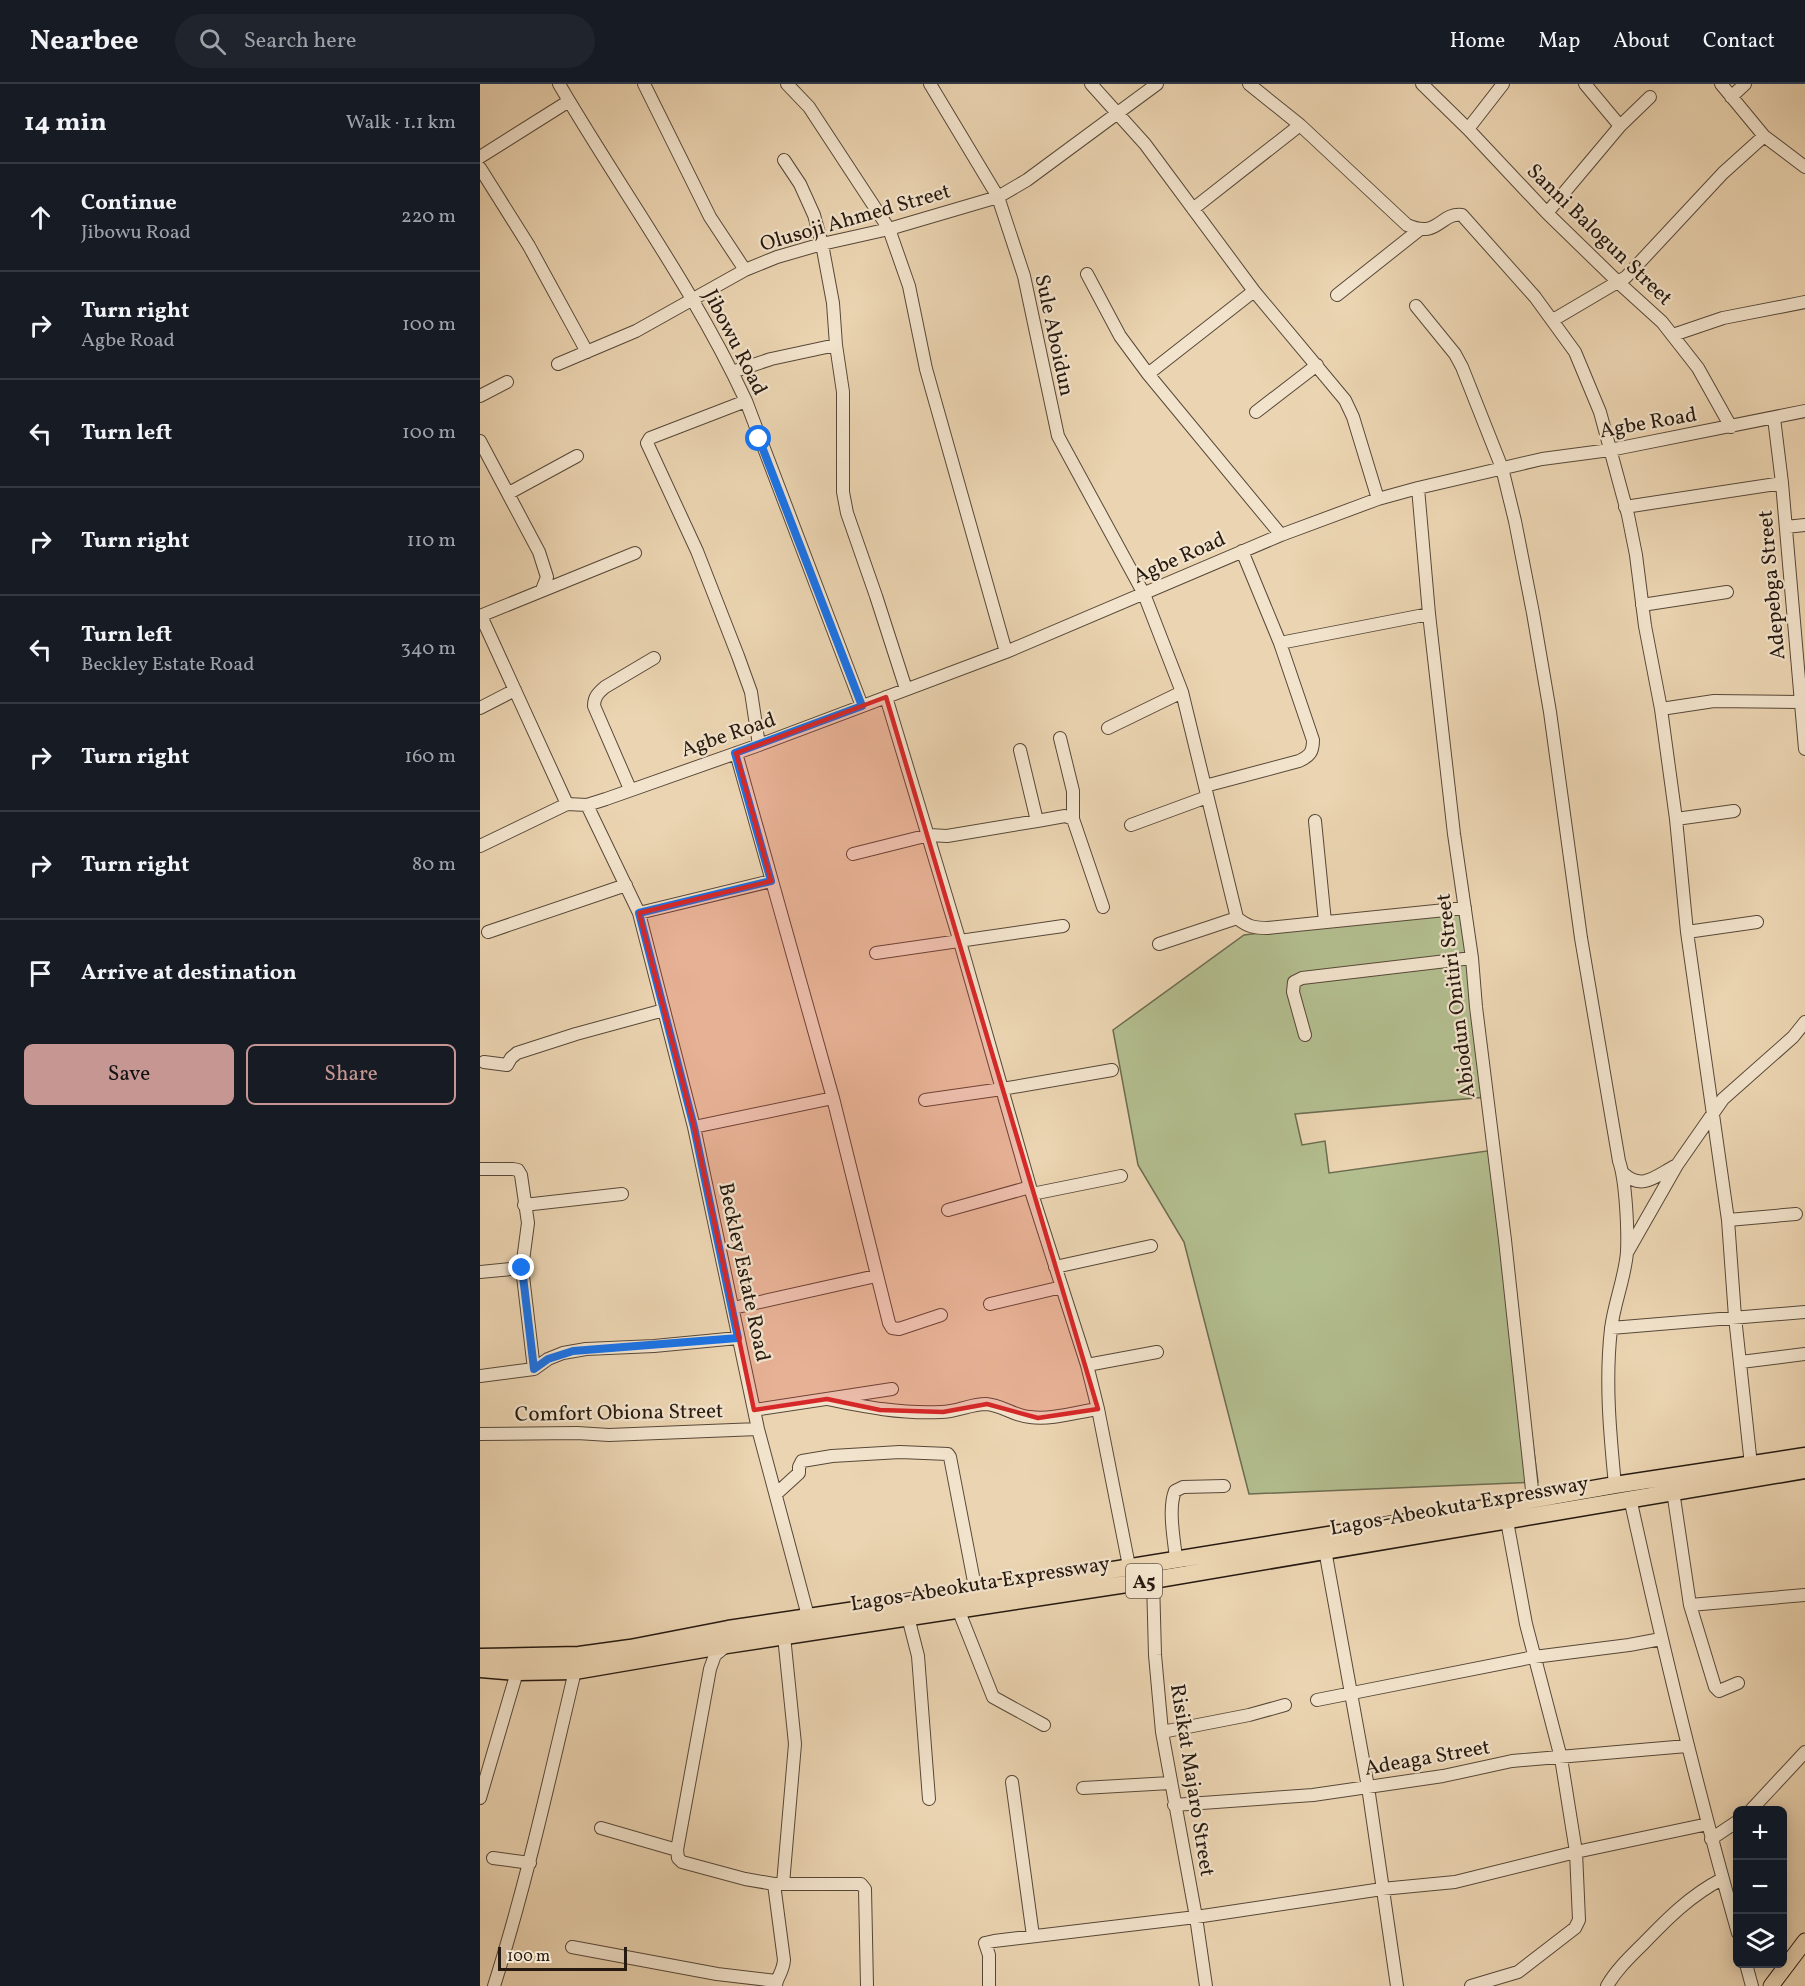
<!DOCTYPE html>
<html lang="en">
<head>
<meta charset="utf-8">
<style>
	:root { --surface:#171b24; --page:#20242c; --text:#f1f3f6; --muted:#9ea1a6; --line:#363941; --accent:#c59692 }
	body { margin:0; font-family:Vollkorn,serif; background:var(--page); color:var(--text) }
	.controls { position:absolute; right:18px; bottom:18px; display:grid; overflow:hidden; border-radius:9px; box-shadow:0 3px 15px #0003 }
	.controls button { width:54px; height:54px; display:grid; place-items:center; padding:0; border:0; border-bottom:2px solid var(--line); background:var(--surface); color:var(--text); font:30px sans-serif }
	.scale { position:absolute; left:18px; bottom:15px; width:129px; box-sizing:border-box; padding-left:6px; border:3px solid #261910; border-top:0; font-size:16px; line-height:21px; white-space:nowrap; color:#261910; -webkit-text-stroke:4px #f2e3cc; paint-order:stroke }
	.stop { position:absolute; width:18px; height:18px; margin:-14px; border:4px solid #1a73e8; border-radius:50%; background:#fff }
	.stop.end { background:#1a73e8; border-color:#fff; box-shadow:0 2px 6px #0008 }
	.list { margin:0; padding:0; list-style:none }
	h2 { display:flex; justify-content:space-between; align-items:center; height:78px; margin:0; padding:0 24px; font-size:26px }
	h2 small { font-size:20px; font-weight:400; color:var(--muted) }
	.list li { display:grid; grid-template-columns:39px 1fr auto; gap:18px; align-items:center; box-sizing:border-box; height:108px; padding:0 24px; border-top:2px solid var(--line) }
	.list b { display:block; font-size:22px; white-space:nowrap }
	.list p { margin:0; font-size:20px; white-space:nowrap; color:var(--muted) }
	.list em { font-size:20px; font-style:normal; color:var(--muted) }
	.actions { display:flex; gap:12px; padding:18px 24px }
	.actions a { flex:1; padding:14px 0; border:2px solid var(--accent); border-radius:9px; text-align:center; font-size:21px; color:var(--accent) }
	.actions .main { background:var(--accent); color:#111 }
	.icon { flex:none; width:33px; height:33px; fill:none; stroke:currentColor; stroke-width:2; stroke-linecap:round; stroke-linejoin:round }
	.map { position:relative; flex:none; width:1325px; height:1902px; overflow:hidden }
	header { display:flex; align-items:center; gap:36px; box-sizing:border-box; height:84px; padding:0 30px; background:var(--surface); border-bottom:2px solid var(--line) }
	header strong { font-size:28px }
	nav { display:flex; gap:33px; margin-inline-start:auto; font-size:21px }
	.search { width:420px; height:54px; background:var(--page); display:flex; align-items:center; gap:15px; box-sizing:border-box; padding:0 21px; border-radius:33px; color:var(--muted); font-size:22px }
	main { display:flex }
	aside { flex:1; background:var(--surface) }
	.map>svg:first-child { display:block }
</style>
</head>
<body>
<header>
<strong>Nearbee</strong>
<div class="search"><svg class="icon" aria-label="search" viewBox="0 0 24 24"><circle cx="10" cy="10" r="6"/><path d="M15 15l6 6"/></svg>Search here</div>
<nav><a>Home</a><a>Map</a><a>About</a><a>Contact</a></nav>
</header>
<main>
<aside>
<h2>14 min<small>Walk · 1.1 km</small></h2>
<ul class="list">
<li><svg class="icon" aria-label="ahead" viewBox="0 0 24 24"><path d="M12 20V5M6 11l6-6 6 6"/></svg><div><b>Continue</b><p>Jibowu Road</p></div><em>220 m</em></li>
<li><svg class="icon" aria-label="right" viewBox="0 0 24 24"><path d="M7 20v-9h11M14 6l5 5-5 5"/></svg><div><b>Turn right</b><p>Agbe Road</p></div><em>100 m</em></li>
<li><svg class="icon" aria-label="left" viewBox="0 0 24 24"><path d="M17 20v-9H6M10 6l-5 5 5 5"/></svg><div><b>Turn left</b></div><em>100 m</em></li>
<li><svg class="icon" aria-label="right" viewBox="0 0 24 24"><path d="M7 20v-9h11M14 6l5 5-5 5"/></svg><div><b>Turn right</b></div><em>110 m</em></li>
<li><svg class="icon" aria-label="left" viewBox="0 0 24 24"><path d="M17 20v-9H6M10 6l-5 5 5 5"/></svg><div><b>Turn left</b><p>Beckley Estate Road</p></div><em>340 m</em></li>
<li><svg class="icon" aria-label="right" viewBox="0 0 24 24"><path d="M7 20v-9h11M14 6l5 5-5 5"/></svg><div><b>Turn right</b></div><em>160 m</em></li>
<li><svg class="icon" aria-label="right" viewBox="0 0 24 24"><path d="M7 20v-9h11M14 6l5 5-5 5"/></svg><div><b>Turn right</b></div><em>80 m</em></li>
<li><svg class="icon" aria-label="arrive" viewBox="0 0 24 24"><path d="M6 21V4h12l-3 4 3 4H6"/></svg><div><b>Arrive at destination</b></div></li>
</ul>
<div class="actions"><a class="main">Save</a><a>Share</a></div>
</aside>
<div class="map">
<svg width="1325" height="1902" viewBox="0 0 1325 1902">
	<rect width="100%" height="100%" fill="#ebd4b1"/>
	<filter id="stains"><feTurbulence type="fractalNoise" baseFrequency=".00333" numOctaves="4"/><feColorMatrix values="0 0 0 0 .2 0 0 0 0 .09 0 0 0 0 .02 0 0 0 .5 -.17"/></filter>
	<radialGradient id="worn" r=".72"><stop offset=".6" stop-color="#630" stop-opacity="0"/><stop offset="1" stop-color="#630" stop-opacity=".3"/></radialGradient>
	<path fill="#b3be8f" stroke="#6c6c50" stroke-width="1.5" d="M981,824l26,189 -192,17 7,31 23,-4 4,32 165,-23 44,332 -289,12 -65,-252 -46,-77 -25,-135 131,-95z"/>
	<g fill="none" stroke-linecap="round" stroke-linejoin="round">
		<defs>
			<path id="minor" d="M79,0c62,106 135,205 187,317l116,305
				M164,0l66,133 35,53
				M307,0l22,23 80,122 20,57 17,83 80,283
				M450,0l68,113 26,79 34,160 86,158 38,98 55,226c11,9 18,10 31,10l197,-20
				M611,0l54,60 109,147 91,109 8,17 25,82
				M769,0l51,41 107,100c32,14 33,-13 55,-10l73,82 40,55 25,60 28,103 8,40 9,71 16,83 15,110 11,113 41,288 7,97 16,148
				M942,0l46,45 79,84 72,70 43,39 36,46 33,59
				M1105,0l35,42
				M1241,0l43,52 41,31
				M1251,13l14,-13
				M988,45l35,-45
				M0,73l89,-56
				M304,76l16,24 14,31 8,29 11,59 3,42 7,47v100l4,21 29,83 30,93
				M0,84l49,78 58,106
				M713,125l107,-84
				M1067,129l73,-87 30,-29
				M607,190l33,62 28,38 133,161
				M857,211l82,-65
				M936,222l39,48 7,13 40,101 13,53 18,92 17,99 31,226 38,223c7,20 9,69 8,91 -2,26 -13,51 -16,77 -6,52 -1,105 4,156
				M1073,236l73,-43 97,-104 41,-37
				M1193,251l50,-17 82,-16
				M78,280l78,-33 109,-61 32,-13 45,-13 67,-15 109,-32 29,-17 130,-96
				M252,288l39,-13 65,-14
				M668,290l106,-83
				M0,312l27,-14
				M266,317l-96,37 -3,5 50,108 41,105 13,36 8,53
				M776,328l61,-47
				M1294,334l8,65 23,266
				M0,357l59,111 8,25 -5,13
				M938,404l11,126 25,220 18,124 4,49 29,233 28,259
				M29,409l68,-37
				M1145,423l157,-24
				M1306,443l19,-2
				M1162,521l85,-13
				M0,532l155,-63
				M1,532l86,188
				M800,559l149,-29
				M406,613l74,245 72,252 55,171 11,44 31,157
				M0,624l35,-18
				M1181,625l53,-8 86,1
				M628,644l74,-36
				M580,654l13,53v28
				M256,669l97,345 56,225 3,5 7,1 42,-14
				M725,702l94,-25c11,-5 14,-9 14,-21l-33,-97 -38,-92
				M150,705l-36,-83c0,-9 4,-13 11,-19l49,-29
				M107,721l52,108 55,214 64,302 50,187
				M1196,735l58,-8
				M557,737l28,-5 8,3 30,88
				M835,737l10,101
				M651,741l76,-28
				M0,762l87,-42 20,1 19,-6 153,-54 247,-93 275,-117 97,-36 40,-11 124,-29 68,-9 195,-39
				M373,770l76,-19 18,1 90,-15 -17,-71
				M159,829l132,-32
				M8,848l138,-47
				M1207,848l70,-10
				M679,860l78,-26
				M396,869l187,-27
				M825,951l-12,-43 1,-10 8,-4 170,-20
				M4,978l23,3 4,-7 6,-5 59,-19 88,-24
				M445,1016l77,-11 110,-19
				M214,1043l139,-29
				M0,1085h33l5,1 3,5 7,48 -6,45 12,101
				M1143,1089c19,18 33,3 52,-7
				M552,1110l89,-18
				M44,1121l98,-11
				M468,1126l82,-23
				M1248,1136l68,-6
				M1148,1167l49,-86 46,-66 70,-62 12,-15
				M575,1183l96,-21
				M0,1188l42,-4
				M510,1220l72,-17
				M253,1224l143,-32
				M1131,1244l194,-16
				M1261,1278l64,-8
				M607,1281l70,-13
				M0,1292l54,-7 14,-10 15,-6 23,-4 68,-3 84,-8
				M347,1315c38,8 75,15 114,13 16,0 29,-8 45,-8 16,1 28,12 44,13 22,3 47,-5 68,-8
				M274,1326l138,-21
				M0,1350l97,-1 32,2 149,-6
				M1193,1407l17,114 25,82 4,4 19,-8
				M296,1410l23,-21v-6l3,-6 30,-5 68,-4 48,2 2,3 26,135
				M1150,1414c32,146 67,291 108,435
				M845,1466l43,237 29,199
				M696,1474c-2,-18 -8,-50 -1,-67l8,-4 41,-1
				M673,1496l2,75 7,77 34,185 10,69
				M1210,1521l115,-10
				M478,1525l35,88 51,28
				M428,1533l10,39 11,143
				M246,1562l-11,9 -5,14 -33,181 1,8 4,4 63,17 29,5h87l4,5 2,97
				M837,1616l217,-43 95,-12 32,-6
				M682,1648l87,-17 36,-10
				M532,1698l21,154
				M603,1704l87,-5
				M0,1714l37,-126
				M694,1721l139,-10 130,-19 69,-15 175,-15
				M1271,1726l54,-58
				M121,1744l76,22
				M1231,1755l27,-18
				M13,1774l37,5
				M294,1800l10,76c-1,13 -8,18 -8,26
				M303,1800l12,-140 -11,-108
				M92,1863l145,27 59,7
				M1266,1880l6,22
				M14,1902c33,-104 56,-210 81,-315
				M509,1902v-31l-4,-12 9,-2 202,-24 186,-28 73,-7 121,-30 132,-28
				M991,1902l47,-14 57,-44 4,-8 -3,-68 -15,-94 -35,-134 -19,-103
				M1127,1902c9,-16 23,-29 36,-42 25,-26 48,-49 79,-65"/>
			<path id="major" d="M1291,1902l34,-45"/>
			<path id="highway" d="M0,1573l99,-2 51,-7 98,-19 248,-37 426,-69 213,-38 190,-29
				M0,1585l37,3 58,-1 152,-26 426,-65 652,-110"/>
		</defs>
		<use href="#minor" stroke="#574838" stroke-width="14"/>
		<use href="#major" stroke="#261910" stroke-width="17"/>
		<use href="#highway" stroke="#261910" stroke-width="19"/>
		<use href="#minor" stroke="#f2e3cc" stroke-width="12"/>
		<use href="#major" stroke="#ebd4b1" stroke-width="15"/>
		<use href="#highway" stroke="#ebd4b1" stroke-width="16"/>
	</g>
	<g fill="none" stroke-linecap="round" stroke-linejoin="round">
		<path stroke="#1a73e8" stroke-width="8" d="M42,1184l12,101 14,-10 25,-8 165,-13 -44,-211 -55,-214 132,-32 -36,-128 127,-47 -103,-267"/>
	</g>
	<path fill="#d62828" fill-opacity="0.2" stroke="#d62828" stroke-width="4.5" stroke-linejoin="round" d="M406,613l212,712 -60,9 -51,-14 -44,8 -63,-2 -53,-11 -73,11 -60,-283 -55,-214 132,-32 -35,-128z"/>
	<g text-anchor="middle" stroke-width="4.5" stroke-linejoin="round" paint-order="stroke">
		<rect fill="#f2e3cc" stroke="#635648" stroke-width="1.5" x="646" y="1480" width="36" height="34" rx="4.5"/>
		<g font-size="20" font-weight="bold" fill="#261910">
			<text x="664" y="1504">A5</text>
		</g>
		<g font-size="21" fill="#261910" stroke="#f2e3cc">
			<text transform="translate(375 133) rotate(-16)" y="7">Olusoji Ahmed Street</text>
			<text transform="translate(1120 150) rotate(44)" y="7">Sanni Balogun Street</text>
			<text transform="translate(575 251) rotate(78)" y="7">Sule Aboidun</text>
			<text transform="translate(256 258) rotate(63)" y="7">Jibowu Road</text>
			<text transform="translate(1168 338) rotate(-10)" y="7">Agbe Road</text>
			<text transform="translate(699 473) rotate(-24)" y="7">Agbe Road</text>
			<text transform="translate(1291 501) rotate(-95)" y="7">Adepebga Street</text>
			<text transform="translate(248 650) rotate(-19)" y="7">Agbe Road</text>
			<text transform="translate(975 912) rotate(-97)" y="7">Abiodun Onitiri Street</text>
			<text transform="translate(265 1188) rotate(78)" y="7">Beckley Estate Road</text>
			<text transform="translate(139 1328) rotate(-1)" y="7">Comfort Obiona Street</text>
			<text transform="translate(979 1421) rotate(-10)" y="7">Lagos-Abeokuta Expressway</text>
			<text transform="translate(500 1499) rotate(-9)" y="7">Lagos-Abeokuta Expressway</text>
			<text transform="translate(947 1673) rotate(-10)" y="7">Adeaga Street</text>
			<text transform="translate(713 1696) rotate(81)" y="7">Risikat Majaro Street</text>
		</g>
	</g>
	<rect width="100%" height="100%" filter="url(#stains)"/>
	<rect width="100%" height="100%" fill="url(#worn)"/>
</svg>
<div class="controls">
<button>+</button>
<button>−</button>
<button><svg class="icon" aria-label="layers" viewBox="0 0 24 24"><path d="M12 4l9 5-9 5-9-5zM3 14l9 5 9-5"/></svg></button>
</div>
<div class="scale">100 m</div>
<div class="stop" style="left:279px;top:355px"></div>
<div class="stop end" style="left:42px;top:1184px"></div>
</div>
</main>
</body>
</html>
